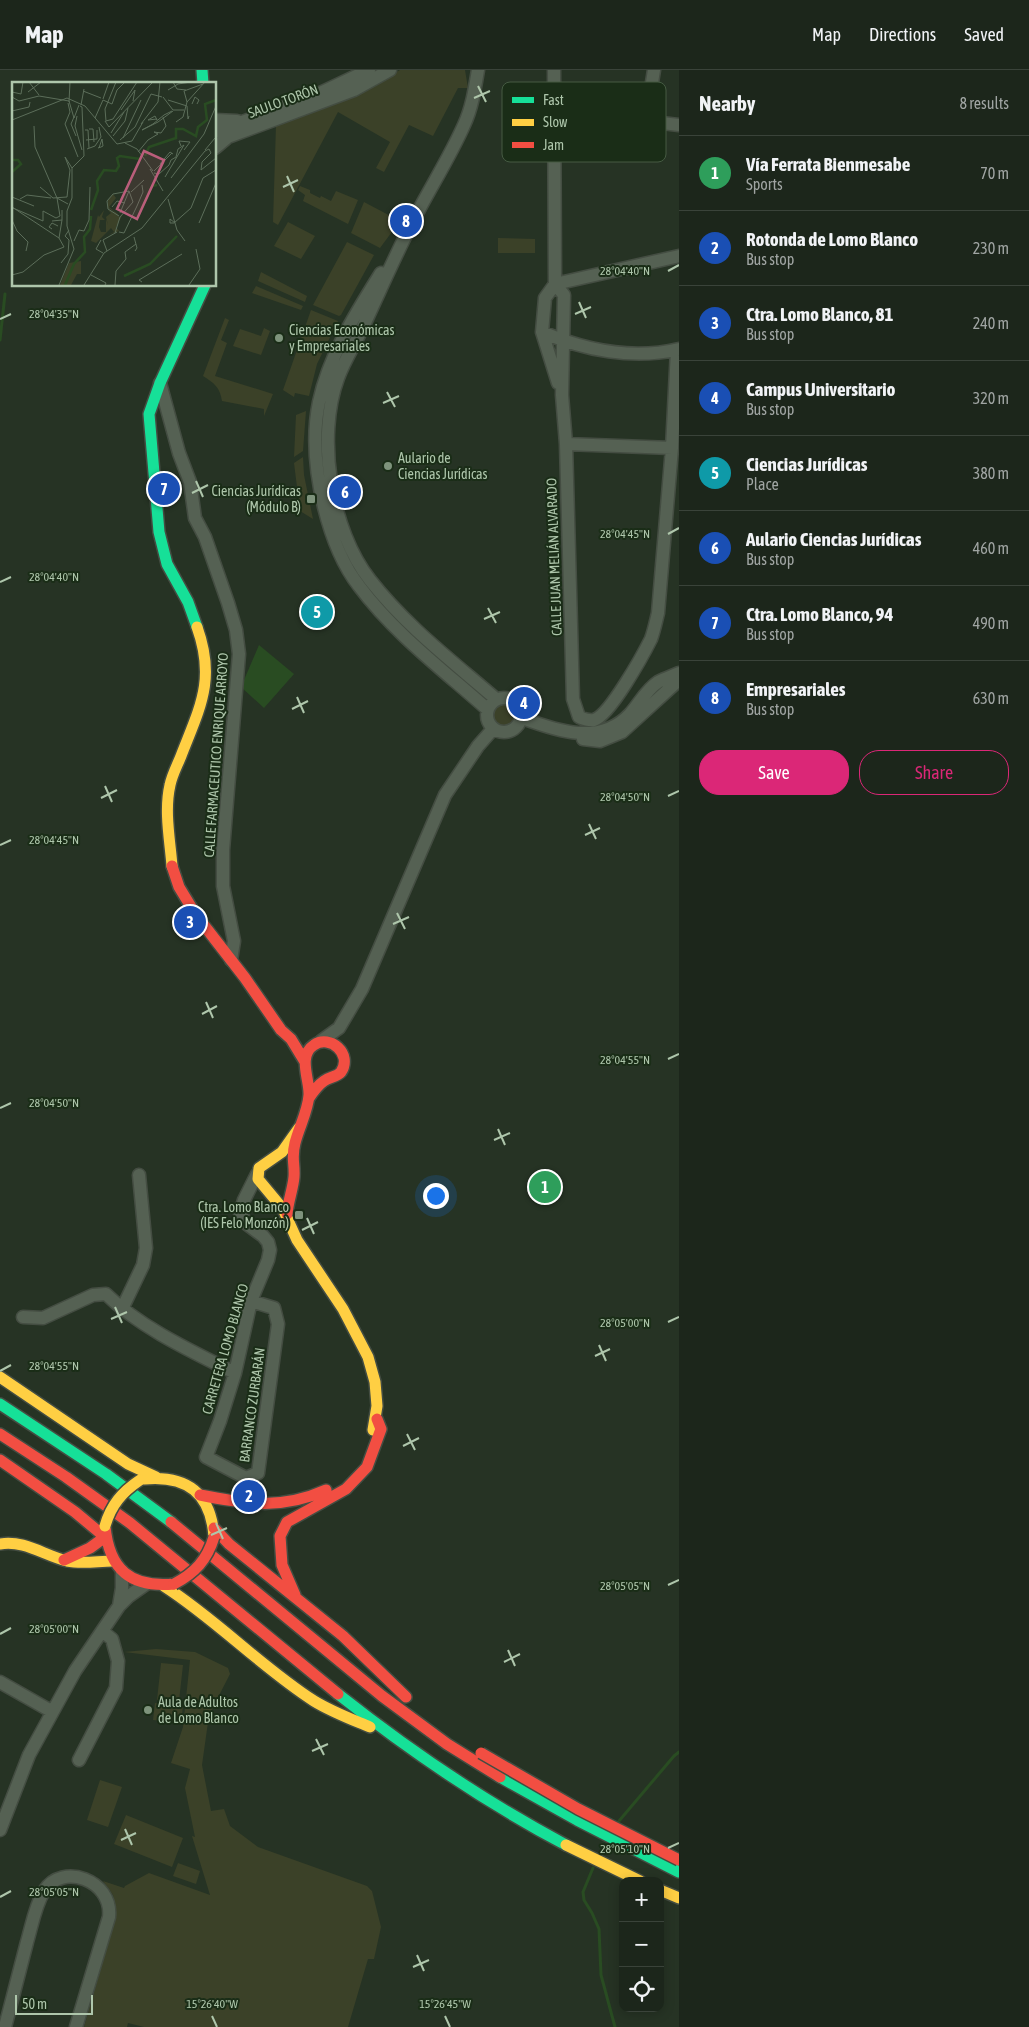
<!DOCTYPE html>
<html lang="en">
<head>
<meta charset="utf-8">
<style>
	:root { --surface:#1c261b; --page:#252e24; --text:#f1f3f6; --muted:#a0a5a3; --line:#3a433a; --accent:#db2777 }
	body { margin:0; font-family:"Asap Condensed",sans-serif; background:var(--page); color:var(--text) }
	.controls { position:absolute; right:15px; bottom:15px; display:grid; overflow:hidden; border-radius:10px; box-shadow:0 2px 12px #0003 }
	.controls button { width:45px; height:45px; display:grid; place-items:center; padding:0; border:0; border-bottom:1px solid var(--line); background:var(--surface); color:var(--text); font:25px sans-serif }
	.scale { position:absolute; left:15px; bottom:12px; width:78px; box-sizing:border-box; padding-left:5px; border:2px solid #aec6ab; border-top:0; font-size:14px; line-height:18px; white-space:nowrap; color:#aec6ab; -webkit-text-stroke:4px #1a2d17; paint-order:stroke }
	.you { position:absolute; left:435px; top:1125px; width:18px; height:18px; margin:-12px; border:4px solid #fff; border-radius:50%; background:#1a73e8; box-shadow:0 0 0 8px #1a73e833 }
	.badge { display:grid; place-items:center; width:32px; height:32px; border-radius:50%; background:var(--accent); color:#fff; font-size:16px; font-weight:700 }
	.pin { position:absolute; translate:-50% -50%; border:2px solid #fff; box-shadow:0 1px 5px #0006 }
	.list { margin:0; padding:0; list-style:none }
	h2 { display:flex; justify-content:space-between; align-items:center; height:65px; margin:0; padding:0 20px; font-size:21px }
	h2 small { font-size:16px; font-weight:400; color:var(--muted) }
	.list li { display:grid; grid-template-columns:32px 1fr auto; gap:15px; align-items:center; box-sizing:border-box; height:75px; padding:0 20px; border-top:1px solid var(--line) }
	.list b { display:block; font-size:19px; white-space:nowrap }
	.list p { margin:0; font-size:16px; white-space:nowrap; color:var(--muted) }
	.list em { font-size:16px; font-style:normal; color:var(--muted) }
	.actions { display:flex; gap:10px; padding:15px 20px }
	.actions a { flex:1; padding:11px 0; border:1px solid var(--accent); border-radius:20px; text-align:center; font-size:18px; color:var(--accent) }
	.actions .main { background:var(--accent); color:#fff }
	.icon { flex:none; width:28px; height:28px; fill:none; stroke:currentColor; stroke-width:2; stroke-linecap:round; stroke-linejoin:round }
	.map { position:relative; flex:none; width:679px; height:1957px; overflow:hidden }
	header { display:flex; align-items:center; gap:30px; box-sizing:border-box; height:70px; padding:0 25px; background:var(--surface); border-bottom:1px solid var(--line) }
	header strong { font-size:24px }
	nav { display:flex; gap:28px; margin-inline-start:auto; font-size:18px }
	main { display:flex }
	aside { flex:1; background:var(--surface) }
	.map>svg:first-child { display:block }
</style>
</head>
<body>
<header>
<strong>Map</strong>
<nav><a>Map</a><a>Directions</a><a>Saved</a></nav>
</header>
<main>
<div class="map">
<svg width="679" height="1957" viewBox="0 0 679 1957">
	<rect width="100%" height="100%" fill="#263324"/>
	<path fill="#3b4128" d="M400,0h65l3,18h-10l-25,48 -24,-11 -25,47 -8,-4 14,-26 -52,-30 -60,113 -5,-3 3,-97 72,-27z
		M300,116l10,4v3l10,5 1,-2 10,5 5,-10 22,9 -10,24 -45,-23 2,-6 -7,-5z
		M364,132l36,19 -20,27 -29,-15z
		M288,152l27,14 -14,23 -27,-13z
		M498,168l37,1v14h-37z
		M347,172l27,13 -33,60 -2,1 -26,-11z
		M261,202l46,24 -2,6 -47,-21z
		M256,216l47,20 -2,4 -49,-17z
		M311,240l27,11 -21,43 -8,32 -14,-3 -1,4 -11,-7z
		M225,248l4,2 -8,20 6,3 -12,33 58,18 -9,22v-7l-42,-8c-2,-14 -8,-18 -19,-25z
		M264,258l6,3 -9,24 -28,-9 7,-17 21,7z
		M306,341l-3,40 -9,6 2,-42z
		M303,387l1,18 9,44 -13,-8 -6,-48z
		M492 645a11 11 0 1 1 22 0a11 11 0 1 1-22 0Z
		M156,1579l39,3 33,16 2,6 -21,41 -7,50 9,46 13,-2 6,17 28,21 109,39 5,5 9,36 -7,32h-6l-20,68h-204l-16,-4 -1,4h-43l32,-111 -3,-21 -10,-14 21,7 1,-2 24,-13 61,22 -18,-59 3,1 -10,-49 5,-19 -19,-6 12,-36 7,-67 -66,-8z
		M161,1593l22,2 -4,36 -22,-1z
		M155,1633l28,3 -2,17 -28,-3z
		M100,1710l22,7 -14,40 -21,-7z
		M126,1745l57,23 -11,29 -58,-23z
		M178,1793l22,8 -4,13 -23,-8z"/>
	<path fill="#294c22" d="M259,575l35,29 -30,34 -23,-21z"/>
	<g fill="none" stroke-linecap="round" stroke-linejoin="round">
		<path stroke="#294c22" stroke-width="3" d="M0,270l5,-46
			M619,1751l55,-65 5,-4
			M593,1798l-10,24 1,8 8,13 7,16 2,46 14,52"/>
		<defs>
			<path id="street" d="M478,0c-3,18 -6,38 -14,55 -15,34 -36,66 -53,100 -17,33 -32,68 -48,102 -8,17 -19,34 -25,51 -22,59 -7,153 32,202 35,45 82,81 126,119
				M554,0l1,214 9,11 -2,100 4,49 7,255 6,18c5,2 9,4 15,3 16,-5 49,-65 57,-81 3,-8 5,-18 7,-26l14,-165 5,-98
				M554,40l125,15
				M215,50l22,1
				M646,50l8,-50
				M215,62l101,-37 53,-25
				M215,78l13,-11 126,-47 36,-20
				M381,203c-25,40 -52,82 -62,129 -7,34 -3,72 5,105 7,28 17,56 35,79 35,47 84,84 128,123
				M542,262c42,18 91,28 137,17
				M160,313l19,70 11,29 5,36 10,19 23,66 8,27 3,24 -16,196v36l11,55 -3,19
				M558,313l-16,-51 3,-34 10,-14 124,-28
				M566,374l106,4
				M487 645a17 17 0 1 1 34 0a17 17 0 1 1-34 0Z
				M522,648c35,13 78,28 108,-4 9,-10 16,-24 28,-32 6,-3 14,-6 21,-9
				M583,669l17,2 22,-9 57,-52
				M321,971l18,-13 23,-39 83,-194 33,-49 15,-17
				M251,1231l23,7 4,16 -20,149 -12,5 -40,-21 14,-36 15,-48 16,-72 17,-41 2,-10 -2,-8 -5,-6 -15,-11 -8,-12 4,-13 13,-26
				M122,1239l21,-44 3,-17 -7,-73
				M23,1247l20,1 50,-23 13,-1c33,33 87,58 129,79
				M119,1536l3,-18v-17
				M0,1612l51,29
				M79,1690l37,-72 2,-27 -6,-22 -10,-8
				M0,1760l29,-75 46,-84 44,-65 10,-10 17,-12
				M5,1957c7,-28 15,-57 22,-85 5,-17 8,-36 17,-51 18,-29 69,-11 65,26l-33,110"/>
			<path id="fast" d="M202,0l1,14
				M197,557l-9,-25 -21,-38 -8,-32 -10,-118 11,-31 45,-98
				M0,1334l106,70 65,48
				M338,1624c72,57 147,108 228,151
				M500,1707l77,43 102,52"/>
			<path id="slow" d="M172,796c-2,-26 -8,-55 -2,-81 2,-10 7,-19 11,-29 19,-49 35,-76 16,-129
				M299,1058l-17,24 -23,16 -1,11 25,30 14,31 46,69 25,48 7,25 2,24 -4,24
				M0,1307l128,87 28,13
				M144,1409c43,-4 67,14 70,58
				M0,1474c25,-4 43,11 67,17 15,3 31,0 46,0
				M164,1516c53,34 97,81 150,115 18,11 37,18 56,26
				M566,1775l74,36
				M660,1820l19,8"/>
			<path id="jam" d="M172,796l7,21 17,28 49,63 36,52 10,9 14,23
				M287,1144c1,-13 6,-25 7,-37 1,-14 -3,-19 1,-34 4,-16 13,-32 14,-48 1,-15 -12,-39 5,-50 16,-11 39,9 27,27 -4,5 -12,5 -17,9 -6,4 -11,11 -15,17
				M0,1364l66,43 64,46 208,171
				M0,1390l75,52 30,25
				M200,1425c45,9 82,15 126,-5
				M171,1452l211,174 65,48 53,33
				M105,1456c4,44 26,62 69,58
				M214,1458l15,16 114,92 63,61
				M64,1490l26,-12 15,-11
				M295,1525l-13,-30 -2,-29 7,-14 59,-33 21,-22 14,-38 -4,-10"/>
		</defs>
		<use href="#street" stroke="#444d42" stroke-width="15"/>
		<use href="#fast" stroke="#444d42" stroke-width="14"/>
		<use href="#slow" stroke="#444d42" stroke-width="14"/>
		<use href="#jam" stroke="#444d42" stroke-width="14"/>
		<use href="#street" stroke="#556153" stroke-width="12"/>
		<use href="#fast" stroke="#16e098" stroke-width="11"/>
		<use href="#slow" stroke="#ffcf43" stroke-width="11"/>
		<use href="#jam" stroke="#f24e42" stroke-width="11"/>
		<defs>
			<path id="slow-bridge" d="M105,1456c6,-21 17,-34 35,-46"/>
			<path id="jam-bridge" d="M174,1514c21,-11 33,-24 40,-47
				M481,1683l97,56 101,51"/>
		</defs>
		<use href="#slow-bridge" stroke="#444d42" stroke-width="14" stroke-linecap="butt"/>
		<use href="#jam-bridge" stroke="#444d42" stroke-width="14" stroke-linecap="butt"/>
		<use href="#slow-bridge" stroke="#ffcf43" stroke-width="11"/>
		<use href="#jam-bridge" stroke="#f24e42" stroke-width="11"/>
	</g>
	<path fill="none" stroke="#aec6ab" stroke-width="2" d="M478,16l8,16M474,28l16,-7M287,106l7,16M283,117l15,-7M668,201l11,-6M579,232l7,16M575,244l16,-7M0,249l11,-5M387,322l8,15M383,333l16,-7M196,411l7,16M192,423l16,-8M668,464l11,-6M0,512l11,-5M488,538l8,15M484,549l16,-7M297,627l7,16M292,639l16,-8M105,716l7,16M668,726l11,-5M101,728l16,-8M589,754l7,15M585,765l15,-7M0,775l11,-5M397,843l8,16M393,854l16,-7M206,932l7,16M202,944l15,-8M668,989l11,-5M0,1038l11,-5M498,1059l7,16M494,1070l16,-7M307,1148l7,16M302,1160l16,-8M115,1237l7,16M111,1249l16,-7M668,1252l11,-5M599,1275l7,16M595,1286l15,-7M0,1301l11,-6M407,1364l8,16M403,1376l16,-8M216,1453l7,16M211,1465l16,-7M668,1515l11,-5M0,1564l11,-6M508,1580l7,16M504,1592l16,-8M316,1669l8,16M312,1681l16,-7M125,1759l7,16M121,1770l15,-7M668,1778l11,-5M0,1827l11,-6M417,1885l7,16M413,1897l16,-7M212,1946l5,11M445,1946l5,11"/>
	<g fill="#7e937c" stroke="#1a2d17" stroke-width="2">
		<circle cx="279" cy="268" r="5"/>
		<circle cx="388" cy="396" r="5"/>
		<rect x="306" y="424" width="10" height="10" rx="2.5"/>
		<rect x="294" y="1140" width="10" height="10" rx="2.5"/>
		<circle cx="148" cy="1640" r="5"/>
	</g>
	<g text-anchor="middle" stroke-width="4" stroke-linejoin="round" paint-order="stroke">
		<g font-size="14" fill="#aec6ab" stroke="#1a2d17">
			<text transform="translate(283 31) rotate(-20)" y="5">SAULO TORÓN</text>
			<text transform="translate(554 487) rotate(-92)" y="5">CALLE JUAN MELIÁN ALVARADO</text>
			<text transform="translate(216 685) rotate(-86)" y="5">CALLE FARMACEUTICO ENRIQUE ARROYO</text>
			<text transform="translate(225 1279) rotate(-74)" y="5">CARRETERA LOMO BLANCO</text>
			<text transform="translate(252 1335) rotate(-82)" y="5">BARRANCO ZURBARÁN</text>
		</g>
		<g font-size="14" fill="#aec6ab" stroke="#1a2d17" text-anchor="start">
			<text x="289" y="265">Ciencias Económicas<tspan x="289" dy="16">y Empresariales</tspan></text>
			<text x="398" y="393">Aulario de<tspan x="398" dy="16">Ciencias Jurídicas</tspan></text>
			<text x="301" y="426" text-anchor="end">Ciencias Jurídicas<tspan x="301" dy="16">(Módulo B)</tspan></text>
			<text x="289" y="1142" text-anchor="end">Ctra. Lomo Blanco<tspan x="289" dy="16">(IES Felo Monzón)</tspan></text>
			<text x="158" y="1637">Aula de Adultos<tspan x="158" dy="16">de Lomo Blanco</tspan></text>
		</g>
	</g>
	<g transform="translate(12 12)">
		<rect width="204" height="204" fill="#263324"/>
		<path d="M101,112l3,4 -7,9 9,7 1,3 4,-3 -7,13 3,4 -11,4 6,-3 -3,-4 -15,15 -5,-2 7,-26 1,2 5,-7 -2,7 3,3h-5l-1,7 2,5h5v-13l2,6 -2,-8 5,-4 -3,-3 7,2 -7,-4v-8zM69,179v13h-4l-6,11h-11l9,-22z" fill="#3b4128"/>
		<path fill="none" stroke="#294c22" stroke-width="2.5" d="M133,74l4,-9 27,-9v-9h7l13,7 2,-9 9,-7 -2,-16 11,-4M0,78h6l3,4 -9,8M79,128l7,-20 -1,-9 7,-11 12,1 3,-5 -2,-8 3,-2 20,3M128,130l12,-26 5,-1M112,194l26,-12 27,-28M53,203l9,-21 11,-12 -1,-15 6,-8 1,-13"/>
		<path fill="none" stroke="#5c6e5a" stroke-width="1" d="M17,0l10,13M161,0l4,7 9,1M156,8l10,-6 13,-2M71,9l18,7M0,10l9,2 2,-12M16,10l13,-10M27,14l30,5 5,17 5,-13M0,15l7,4 20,-5M151,15l10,13h11M91,17l6,-17M91,18l9,4 5,-14 8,-8M156,18l19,6M57,20l1,-20M175,20l-3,-11 19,-7M56,21l2,9 -5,12 13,33M180,22l3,-7 4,3 -2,4M69,23l3,-16M175,24l1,13 1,-3M109,28l14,-20 -2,11M0,29l17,-4 1,-5M160,29l-8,4 -11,9 -11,6 16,-8 15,-11M65,34l-2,10 7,24M62,35l-3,7 5,12M83,36l8,-18M145,37l-9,1 7,-4 2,4M0,38l55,-22 18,8 32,38 15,-3 11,-19M93,39l4,6 44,-45M94,39l7,-2 24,-37M94,39l-1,-12 11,-27M164,40l7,-5 4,-15 18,-20M129,42l17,-22 2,-20M22,44l1,21 22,51M77,47h4l1,13M73,48h3l1,18M99,51l13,-21M101,54l12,-15 3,-13M111,56l18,-38M74,58l11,-1v-9M108,58l15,-13 16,-33 11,3M113,61l12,6 16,22M169,64l-2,-5 11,1 -6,8M86,66l3,-1 2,-1 -1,-7 -3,9M75,67l8,-3 6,-9 -2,-10M193,68l10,-12M126,70l10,-12 10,-6 -4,-2 7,1 5,-7 -3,-9M148,82l10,-12 3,2M138,87l13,22M58,88l-5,-13 7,11M142,89l18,-18M142,91l5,1 10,-9 2,-5 5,-3 2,-8 6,-4 -19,32M159,96l33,-44 12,-28M28,105l13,11 14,-1 3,-27M119,110l13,-12M0,115l22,9M8,117l7,-4 24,3M156,117l9,31 8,11M0,125l47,31 5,9 -20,8 -21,17 -11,3M100,125l5,-6 8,2M1,126l30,13v-10l13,7 4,-2 -3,-18 11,6M108,131l9,-22M0,138l5,11 11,11 -2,9M40,139l10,-1v-10M163,141l-5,-4v4h4l17,-15 12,-30 13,-8M187,141l17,-40M40,147l-3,-2 3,-4 6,3M107,150l5,1 13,-27 6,-14 -1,-7M103,151l5,-16 13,-15 -4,-11 -16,3 -6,7 1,8 11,7M122,155l3,11 -2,3M47,156l3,-18M89,158l-5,9 7,4M62,159l5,-11 5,1 5,-11 1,-33M95,169l-4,-11 14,-8M49,181l7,-9 1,-14 -4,-4 4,-6M79,193l15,8 -1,2M130,200l-3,-2 43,-26M47,203l15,-36 -7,-23v-15l5,-13v-30l12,-12 -2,-49 -2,-1M72,203l20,-32 38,-25 63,-77 4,-2 2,4 -9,9 -1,8 15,-12M103,203l1,-14 10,-12 -1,-7 11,-8M177,203l11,-16 -4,-20"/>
		<path fill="#ba5e7b" fill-opacity="0.15" stroke="#ba5e7b" stroke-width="2.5" d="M132,69l20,9 -27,59 -20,-10z"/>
		<rect width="204" height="204" fill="none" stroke="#aec6ab" stroke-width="2.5"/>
	</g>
	<rect x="502" y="12" width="164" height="80" rx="8" fill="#1a2d17" stroke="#465b43" stroke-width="1"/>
	<rect x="512" y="27" width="22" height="6" fill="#16e098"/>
	<rect x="512" y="49" width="22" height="7" fill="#ffcf43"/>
	<rect x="512" y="72" width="22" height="6" fill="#f24e42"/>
	<g font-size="14" fill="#aec6ab">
		<text x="543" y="35">Fast</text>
		<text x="543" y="57">Slow</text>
		<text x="543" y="80">Jam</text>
	</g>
	<g font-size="12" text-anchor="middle" fill="#aec6ab" stroke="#1a2d17" stroke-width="4" stroke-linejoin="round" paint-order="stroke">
		<text x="625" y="205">28°04'40"N</text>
		<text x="54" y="248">28°04'35"N</text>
		<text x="625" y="468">28°04'45"N</text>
		<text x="54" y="511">28°04'40"N</text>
		<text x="625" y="731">28°04'50"N</text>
		<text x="54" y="774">28°04'45"N</text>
		<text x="625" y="994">28°04'55"N</text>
		<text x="54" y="1037">28°04'50"N</text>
		<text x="625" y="1257">28°05'00"N</text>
		<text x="54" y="1300">28°04'55"N</text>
		<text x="625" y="1520">28°05'05"N</text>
		<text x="54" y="1563">28°05'00"N</text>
		<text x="625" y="1783">28°05'10"N</text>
		<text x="54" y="1826">28°05'05"N</text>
		<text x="212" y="1938">15°26'40"W</text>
		<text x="445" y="1938">15°26'45"W</text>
	</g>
</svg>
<div class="controls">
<button>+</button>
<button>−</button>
<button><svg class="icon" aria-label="locate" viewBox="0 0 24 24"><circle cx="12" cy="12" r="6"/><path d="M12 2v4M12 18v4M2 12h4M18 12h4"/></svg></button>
</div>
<div class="scale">50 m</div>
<div class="you"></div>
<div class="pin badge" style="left:545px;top:1117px;background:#2e9e5b">1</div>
<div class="pin badge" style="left:249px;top:1426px;background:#1a4fb4">2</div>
<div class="pin badge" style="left:190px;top:852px;background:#1a4fb4">3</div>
<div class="pin badge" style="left:524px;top:633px;background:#1a4fb4">4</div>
<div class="pin badge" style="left:317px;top:542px;background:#0f9aa8">5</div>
<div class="pin badge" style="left:345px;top:422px;background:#1a4fb4">6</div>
<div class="pin badge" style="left:164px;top:419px;background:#1a4fb4">7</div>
<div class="pin badge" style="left:406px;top:151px;background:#1a4fb4">8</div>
</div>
<aside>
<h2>Nearby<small>8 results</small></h2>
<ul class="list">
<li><span class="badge" style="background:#2e9e5b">1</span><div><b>Vía Ferrata Bienmesabe</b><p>Sports</p></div><em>70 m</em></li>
<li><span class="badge" style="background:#1a4fb4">2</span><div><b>Rotonda de Lomo Blanco</b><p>Bus stop</p></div><em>230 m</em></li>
<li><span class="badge" style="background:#1a4fb4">3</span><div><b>Ctra. Lomo Blanco, 81</b><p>Bus stop</p></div><em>240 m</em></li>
<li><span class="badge" style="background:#1a4fb4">4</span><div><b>Campus Universitario</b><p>Bus stop</p></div><em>320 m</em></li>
<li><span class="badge" style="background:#0f9aa8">5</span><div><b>Ciencias Jurídicas</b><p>Place</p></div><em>380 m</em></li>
<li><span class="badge" style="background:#1a4fb4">6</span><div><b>Aulario Ciencias Jurídicas</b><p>Bus stop</p></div><em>460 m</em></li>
<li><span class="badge" style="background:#1a4fb4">7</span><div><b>Ctra. Lomo Blanco, 94</b><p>Bus stop</p></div><em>490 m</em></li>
<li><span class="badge" style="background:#1a4fb4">8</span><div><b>Empresariales</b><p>Bus stop</p></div><em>630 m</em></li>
</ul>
<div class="actions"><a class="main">Save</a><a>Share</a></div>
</aside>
</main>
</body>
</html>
